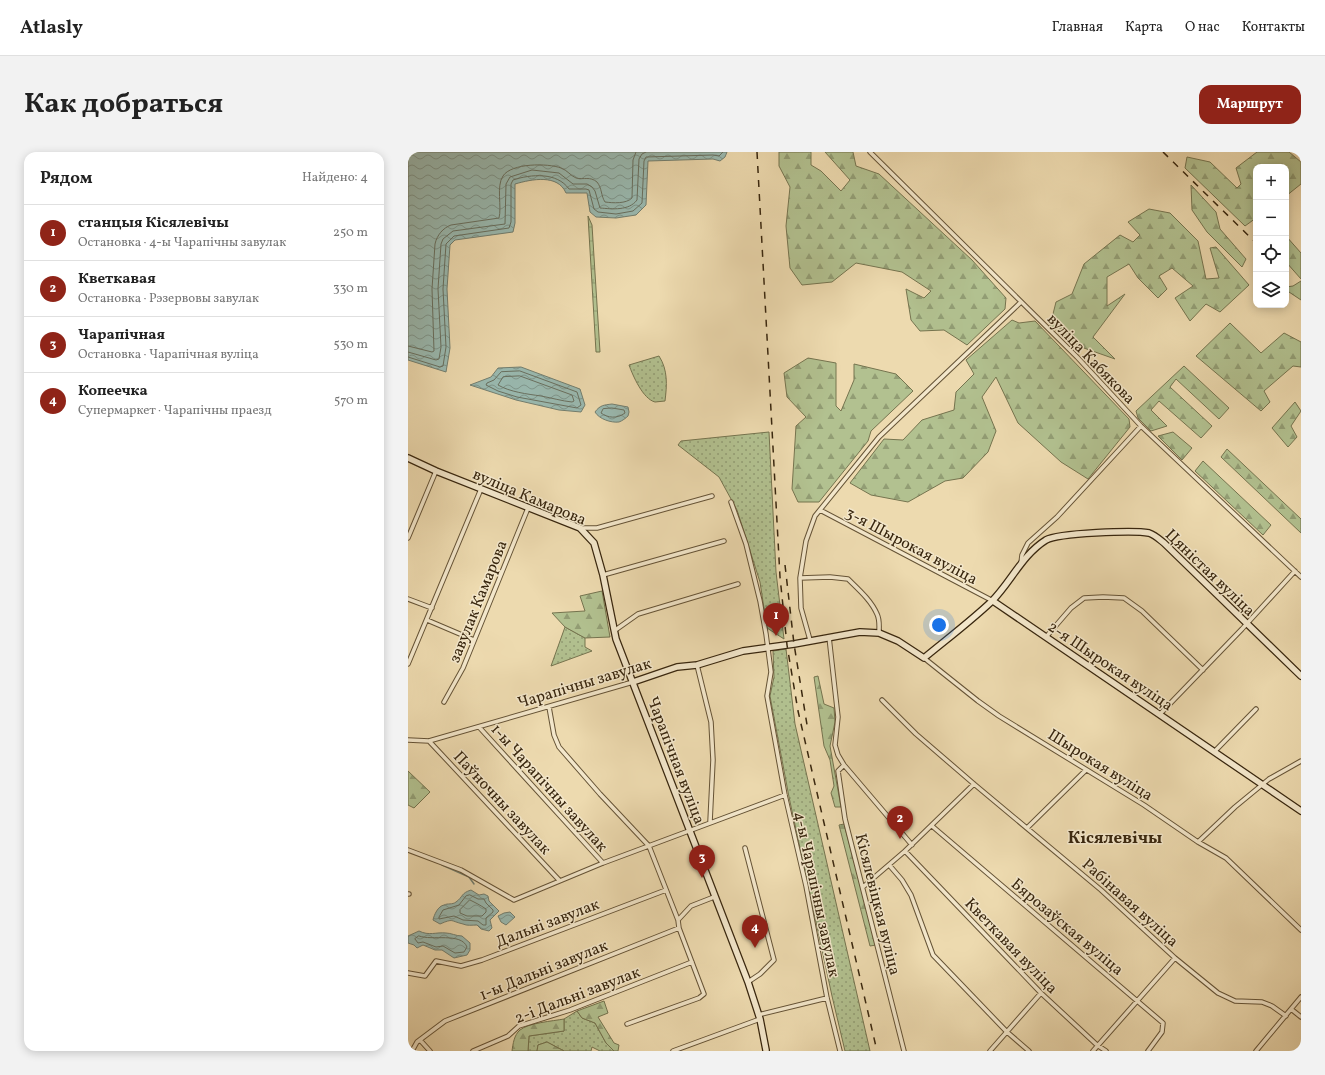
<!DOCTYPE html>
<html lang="ru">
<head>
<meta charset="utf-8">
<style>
	:root { --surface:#fff; --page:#f2f2f2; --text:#222; --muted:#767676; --line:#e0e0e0; --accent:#8f2418 }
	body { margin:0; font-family:Vollkorn,serif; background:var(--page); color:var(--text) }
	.controls { position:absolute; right:12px; top:12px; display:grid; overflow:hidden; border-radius:8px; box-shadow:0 2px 10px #0003 }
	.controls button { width:36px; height:36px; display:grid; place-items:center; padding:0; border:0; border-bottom:1px solid var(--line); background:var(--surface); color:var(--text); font:20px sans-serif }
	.you { position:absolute; left:531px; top:473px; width:14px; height:14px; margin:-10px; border:3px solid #fff; border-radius:50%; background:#1a73e8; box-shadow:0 0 0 6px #1a73e833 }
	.badge { display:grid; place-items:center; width:26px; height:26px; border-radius:50%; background:var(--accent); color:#fff; font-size:13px; font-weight:700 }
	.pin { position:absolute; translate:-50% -33px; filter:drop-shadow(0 1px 2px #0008) }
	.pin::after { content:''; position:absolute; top:21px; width:14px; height:12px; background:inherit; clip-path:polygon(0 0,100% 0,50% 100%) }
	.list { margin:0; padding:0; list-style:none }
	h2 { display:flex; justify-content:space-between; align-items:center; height:52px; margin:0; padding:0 16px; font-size:17px }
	h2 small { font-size:13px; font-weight:400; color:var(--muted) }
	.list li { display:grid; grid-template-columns:26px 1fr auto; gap:12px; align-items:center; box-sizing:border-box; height:56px; padding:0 16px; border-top:1px solid var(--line) }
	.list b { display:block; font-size:15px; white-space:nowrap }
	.list p { margin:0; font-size:13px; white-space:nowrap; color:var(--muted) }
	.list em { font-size:13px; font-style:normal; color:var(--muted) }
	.icon { flex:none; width:22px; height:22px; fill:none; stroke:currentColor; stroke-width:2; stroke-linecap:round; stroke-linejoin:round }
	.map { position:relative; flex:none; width:893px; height:899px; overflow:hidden; border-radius:12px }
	header { display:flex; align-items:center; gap:24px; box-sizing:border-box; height:56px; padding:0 20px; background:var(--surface); border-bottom:1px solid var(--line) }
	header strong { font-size:19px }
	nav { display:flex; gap:22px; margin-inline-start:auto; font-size:14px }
	.intro { display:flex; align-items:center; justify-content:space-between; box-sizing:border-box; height:96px; padding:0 24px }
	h1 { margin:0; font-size:28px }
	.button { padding:10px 18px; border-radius:12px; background:var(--accent); color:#fff; font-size:14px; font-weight:700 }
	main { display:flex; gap:24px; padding:0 24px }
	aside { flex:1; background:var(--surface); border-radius:12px; box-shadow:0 2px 10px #0003 }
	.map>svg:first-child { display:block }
</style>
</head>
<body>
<header>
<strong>Atlasly</strong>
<nav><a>Главная</a><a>Карта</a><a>О нас</a><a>Контакты</a></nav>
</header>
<div class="intro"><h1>Как добраться</h1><a class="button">Маршрут</a></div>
<main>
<aside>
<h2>Рядом<small>Найдено: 4</small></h2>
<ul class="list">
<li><span class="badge">1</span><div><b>станцыя Кісялевічы</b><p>Остановка · 4-ы Чарапічны завулак</p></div><em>250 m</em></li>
<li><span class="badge">2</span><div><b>Кветкавая</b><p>Остановка · Рэзервовы завулак</p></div><em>330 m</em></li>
<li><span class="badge">3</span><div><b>Чарапічная</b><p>Остановка · Чарапічная вуліца</p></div><em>530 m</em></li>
<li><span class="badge">4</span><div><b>Копеечка</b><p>Супермаркет · Чарапічны праезд</p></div><em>570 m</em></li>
</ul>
</aside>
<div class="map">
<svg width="893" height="899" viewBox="0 0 893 899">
	<defs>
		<pattern id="grass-dots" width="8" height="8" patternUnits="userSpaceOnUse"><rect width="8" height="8" fill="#b2c190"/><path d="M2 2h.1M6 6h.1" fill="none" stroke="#929d74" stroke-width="1.8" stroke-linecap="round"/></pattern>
		<pattern id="forest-firs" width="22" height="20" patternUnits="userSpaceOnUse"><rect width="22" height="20" fill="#b2c190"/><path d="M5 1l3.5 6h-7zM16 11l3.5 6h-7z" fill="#929d74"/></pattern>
		<pattern id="wetland-marsh" width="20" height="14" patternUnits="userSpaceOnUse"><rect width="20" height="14" fill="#b2c190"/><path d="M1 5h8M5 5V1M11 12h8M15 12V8" fill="none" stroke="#929d74"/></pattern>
		<pattern id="water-waves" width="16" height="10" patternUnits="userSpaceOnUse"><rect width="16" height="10" fill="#9abab1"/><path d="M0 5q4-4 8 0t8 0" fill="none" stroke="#7f978e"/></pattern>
	</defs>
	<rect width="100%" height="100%" fill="#eddaaf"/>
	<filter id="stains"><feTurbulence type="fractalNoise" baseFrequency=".005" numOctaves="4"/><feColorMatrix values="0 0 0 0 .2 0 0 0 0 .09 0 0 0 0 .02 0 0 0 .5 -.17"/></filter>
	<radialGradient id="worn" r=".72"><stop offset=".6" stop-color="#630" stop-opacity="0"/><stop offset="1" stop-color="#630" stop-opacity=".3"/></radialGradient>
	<path fill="url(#grass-dots)" stroke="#75744f" d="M251,204c9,14 8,29 6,45 -3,0 -7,1 -10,1 -12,-3 -22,-26 -26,-37z
		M361,280l7,140 8,67 -17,-11 -7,-46 -23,-72 -18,-33 -41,-32 3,-4z
		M157,475l20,11v9l7,4 -41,15z
		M378,497l9,75 75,327h-25l-13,-55 -43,-199 -19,-101 4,-19 -1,-26z
		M169,859l5,7 13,5 11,20 8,8h-14l-8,-4 -1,4h-27l-17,-9 -9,3 -1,6h-9l1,-15 35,-5v-12z"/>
	<path fill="url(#forest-firs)" stroke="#75744f" d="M371,0h32v13l10,6 20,20 9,-11 -25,-28h28l3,14 23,8 93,86 34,38 -1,11 -38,36 -23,-15 -24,1 -9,-11 -5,-31 18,9 7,-7 -29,-19 -46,-9 -24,19 -30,3 -12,-17 -4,-42 4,-39 -11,-21z
		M849,0h32l12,10v22l-15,12v-29h-30v51l-11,8 -60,-58 2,-11 23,5 27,26 4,-4 -5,-16z
		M783,33l25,27 4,17 26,30 -4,8 -35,-35 -15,-22z
		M741,57l21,4 28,28 8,38 13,-1 -9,-30 6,-1 33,38 -29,27 -14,-8 -16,17 -15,-23 18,-12 -21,-18 -13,8 8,13 -9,9 -20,-20 -9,-14 -22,13v29l18,-12 -32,43 22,22 -34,-12 -31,-21 6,-24 16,-8 12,-30 36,-29 13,7 7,-7 -12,-13z
		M878,84l15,17v26l-15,-17z
		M893,129v19l-15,-10v-3l7,-1z
		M604,168l7,3 16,-2 94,98 1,8 -42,52 -27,-17 -43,-39 -22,-46 -14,20 14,34 -8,21 -25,26 -18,3 -37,21 -37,-7 -21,-12 34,-44 19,1 19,-20 32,-10 2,-18 18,-18 -8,-14z
		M822,171l31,30 23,-20 17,9v25l-8,-1 -29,25 6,11 -9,9 -65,-55z
		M400,206l28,5v43l5,5 13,-31v-16l42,10 17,17 -42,40 -3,10 -49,61h-21l-6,-13 4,-63 10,-9 -19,-20 -3,-24z
		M776,214l45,42 -10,11 -43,-40 -6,8 42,39 -11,12 -42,-37 -8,9 16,16 -16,5 -13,-13 -2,-7z
		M887,250l6,9 -10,15 6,11 -9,10 -16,-19z
		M765,280l19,16 -10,12 -24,-24z
		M819,297l74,70v14l-80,-76z
		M795,309l68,64 -8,10 -68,-64z
		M194,439l8,46 -25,1 -20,-11 -13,-14 33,-2 -5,-15z
		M410,524l6,28 10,4 1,14 -5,24 11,61h-6l-4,-14 3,-7 -4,-26 -6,-14 -10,-69z
		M0,619l22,21 -16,16 -6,-3z
		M436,672l32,121 -6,1 -31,-121z
		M196,849l4,12 -10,4 16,26 5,2 -1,6h-4l-8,-8 -11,-20 -13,-5 -5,-7z
		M156,867v12l-35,5 -1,15h-16c1,-7 2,-16 8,-21 8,-7 33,-9 44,-11z
		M139,890l17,9h-27l1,-6z"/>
	<path fill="url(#wetland-marsh)" stroke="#75744f" d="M180,64l4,9 8,127h-4z"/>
	<path fill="url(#water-waves)" stroke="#737f70" d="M0,0h319l-2,5 -5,4 -7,-2 -65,2 -2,44 -10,10 -20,3 -20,-1 -6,-5 -3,-19h-21c-8,-19 -34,-14 -51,-9v39l-2,9 -58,8 -5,5 -3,44 3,59 -4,24 -38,-12z
		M113,215l59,22 5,16 -4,7 -22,-2 -43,-10 -46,-15 21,-8 7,-9z
		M204,252l16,3 1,5 -1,4c-2,2 -6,5 -9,6 -8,1 -20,-3 -24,-10 5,-7 9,-7 17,-8z
		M63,738l8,5 5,-1 4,2 1,5 10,10 -9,9 2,8 -3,3 -8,-2 -4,-4c-5,0 -10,1 -14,-1 -13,-3 -9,-6 -23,0l-7,-4c1,-5 5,-14 11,-15 4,-2 8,0 12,-3 7,-5 5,-9 15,-12z
		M102,760l5,5 -9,8 -5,-3 -3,-6 6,-3z
		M11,779c10,5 17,1 27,2 5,0 10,3 16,3l8,7v7l-3,5 -13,3 -12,-8h-7l-12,-5 -6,3 -3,-3 -6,-2v-7z"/>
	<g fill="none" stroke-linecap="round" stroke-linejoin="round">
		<path stroke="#697060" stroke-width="1" d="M0,194l24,6 2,-1 -2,-62 3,-45c2,-9 8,-16 16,-19l48,-7c3,-11 -3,-32 4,-42 8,-13 45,-13 58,-8 6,2 10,8 15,10 8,2 14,-2 21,4 5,6 4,14 8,20 8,1 21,2 27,-4l1,-38 3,-8
			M0,200l28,8 3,-1 2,-12 -3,-58 3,-45 2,-5 10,-8 52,-7 1,-40 4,-7 22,-7 27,3 14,11h14l5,3 3,4 5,17c12,1 29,3 37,-8l2,-41 3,-5 4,-2
			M0,205l32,10 3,-1 3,-19 -3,-58 3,-45 8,-8 55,-8 2,-6v-38l2,-4c18,-6 44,-8 56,9h17l3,1 5,19 4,3 18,2 17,-3 9,-8 2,-42 2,-4 67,-2 6,1 4,-4
			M112,219l57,21 4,13 -4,3 -60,-11 -19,-6 -12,-6 1,-2 7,-3 7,-8z
			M112,224l52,19 2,6 -2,1c-10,-1 -20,-4 -31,-6 -14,-2 -31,-4 -43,-11l5,-8z
			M204,256l12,2 1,3c-8,6 -17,5 -24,0l2,-4z
			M62,743l8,4h6l2,4 7,7v2l-7,6v7h-3l-5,-4 -15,-1 -9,-4 -15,3v-2l4,-7 16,-5 7,-9z
			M62,748c6,3 10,5 16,9v3l-4,4h-15l-7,-3v-3z
			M11,784c13,5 42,-4 48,11l-3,5 -9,1 -12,-7 -7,1 -13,-5 -5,1 -3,-4z"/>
		<path stroke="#737f70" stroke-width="1.5" d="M34,713l27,12 5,7"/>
		<defs>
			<path id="street" d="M462,0l207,205 64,69 160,151
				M323,350l15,42 14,57 6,33 5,38 -4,24 18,99 21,91 21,112 13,53
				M412,358l173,91
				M172,376h17l115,-32
				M0,386l28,-67
				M613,411l1,-8 6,-12 29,-26 84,-91
				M195,423l121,-34
				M392,426l30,-1 18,2c10,10 23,21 29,35 3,6 2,12 2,19
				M0,447l24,9
				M19,468l47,20
				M206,479l24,-17 100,-30
				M421,485l9,80 -3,28 3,10 6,10 68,80
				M638,485l25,-29 13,-10 19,-1 21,1 18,13 61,59
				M402,488l-9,-32 -1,-30 6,-37 9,-25 64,-79 142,-135
				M516,506l54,43 21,15 145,89 54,37 28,16 75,72
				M0,512l73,-175
				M289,513l14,57 2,38 -3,62
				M474,548l34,34 58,50 127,106 74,68 43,35 17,8 27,1 10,4 14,10
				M36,550l19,-34 65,-160
				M141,555l5,28 5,12 41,47 49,52 29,74 1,8 25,66 -5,4 -72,26
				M752,562l82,-85 53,-58
				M71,575l124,136
				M0,588l21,1 204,-59
				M21,589l130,139
				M806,600l42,-43
				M436,613l-6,6 7,48 59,232
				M524,674l231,197 -1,9 -14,19
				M619,676l59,-58
				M790,690l37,-35 34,-28 32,-18
				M337,696l29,112 -14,14 -12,8
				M0,698l53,20 53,30 89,-37 182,-68
				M497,699l136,142 56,52 9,6
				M482,714l12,14 9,15 22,60 74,77 22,19
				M455,735l42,-36 69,-67
				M0,742h1
				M270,768l13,-14 23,-9
				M0,821l17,3 11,-15 25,5 21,-6 184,-70
				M883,857l10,8
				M350,863l69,-17
				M12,888l10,11
				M4,899l5,-9 28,-21 234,-93
				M65,899l35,-15 11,-10 51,-16 122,-48
				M265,899l87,-32
				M582,899l51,-58
				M685,899l82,-93
				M848,899l45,-54"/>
			<path id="secondary" d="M0,306l28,13 144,57 14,15 9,32 13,64 132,343 12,37 6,31
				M585,449l308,210
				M225,530l44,-15 20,-2 46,-14 51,-7 66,-12 19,1 19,8 26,17c23,-19 47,-37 68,-57 19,-19 30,-46 54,-61 12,-7 88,-10 103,-7 6,2 10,6 15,10l137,133"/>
		</defs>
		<use href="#street" stroke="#655336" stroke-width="5.5"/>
		<use href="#secondary" stroke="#38260e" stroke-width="8"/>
		<use href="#street" stroke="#f3e7cb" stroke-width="3.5"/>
		<use href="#secondary" stroke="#f3e7cb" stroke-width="5.5"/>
		<path stroke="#38260e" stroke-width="1.5" stroke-dasharray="7 7" stroke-linecap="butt" d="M349,0l23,425 7,68 11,66 79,340
			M755,0l93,91
			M878,122l2,2
			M377,413l9,79 14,87"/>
	</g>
	<g text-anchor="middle" stroke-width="3" stroke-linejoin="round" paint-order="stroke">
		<g font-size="16" fill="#38260e" stroke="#f3e7cb">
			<text transform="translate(684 206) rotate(46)" y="6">вуліца Кабякова</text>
			<text transform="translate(122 344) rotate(23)" y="6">вуліца Камарова</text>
			<text transform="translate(504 393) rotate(28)" y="6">3-я Шырокая вуліца</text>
			<text transform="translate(803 420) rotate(44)" y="6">Цяністая вуліца</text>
			<text transform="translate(69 449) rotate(-68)" y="6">завулак Камарова</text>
			<text transform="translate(703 513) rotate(34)" y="6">2-я Шырокая вуліца</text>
			<text transform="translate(176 530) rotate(-17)" y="6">Чарапічны завулак</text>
			<text transform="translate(269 608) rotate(69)" y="6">Чарапічная вуліца</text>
			<text transform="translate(693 612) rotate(32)" y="6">Шырокая вуліца</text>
			<text transform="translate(142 635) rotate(48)" y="6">1-ы Чарапічны завулак</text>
			<text transform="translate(95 650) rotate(47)" y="6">Паўночны завулак</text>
			<text transform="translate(410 742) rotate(78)" y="6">4-ы Чарапічны завулак</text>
			<text transform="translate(723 750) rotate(42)" y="6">Рабінавая вуліца</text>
			<text transform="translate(471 752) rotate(76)" y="6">Кісялевіцкая вуліца</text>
			<text transform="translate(139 770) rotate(-21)" y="6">Дальні завулак</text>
			<text transform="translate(660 774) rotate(40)" y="6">Бярозаўская вуліца</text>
			<text transform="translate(604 793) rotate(46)" y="6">Кветкавая вуліца</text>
			<text transform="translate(135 817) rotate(-22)" y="6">1-ы Дальні завулак</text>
			<text transform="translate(169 842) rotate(-21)" y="6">2-і Дальні завулак</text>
		</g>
		<g font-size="17" font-weight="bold" fill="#38260e" stroke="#f3e7cb">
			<text x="707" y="691">Кісялевічы</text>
		</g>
	</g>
	<rect width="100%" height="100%" filter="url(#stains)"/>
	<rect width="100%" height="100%" fill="url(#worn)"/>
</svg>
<div class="controls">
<button>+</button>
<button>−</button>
<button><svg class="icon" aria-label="locate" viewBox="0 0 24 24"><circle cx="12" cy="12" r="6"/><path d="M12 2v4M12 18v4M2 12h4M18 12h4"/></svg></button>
<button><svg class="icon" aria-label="layers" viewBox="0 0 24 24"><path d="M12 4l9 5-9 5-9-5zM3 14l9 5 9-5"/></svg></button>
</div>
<div class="you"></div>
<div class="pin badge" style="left:368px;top:484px">1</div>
<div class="pin badge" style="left:492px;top:687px">2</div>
<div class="pin badge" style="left:294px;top:726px">3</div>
<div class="pin badge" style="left:347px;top:796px">4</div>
</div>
</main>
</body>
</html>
